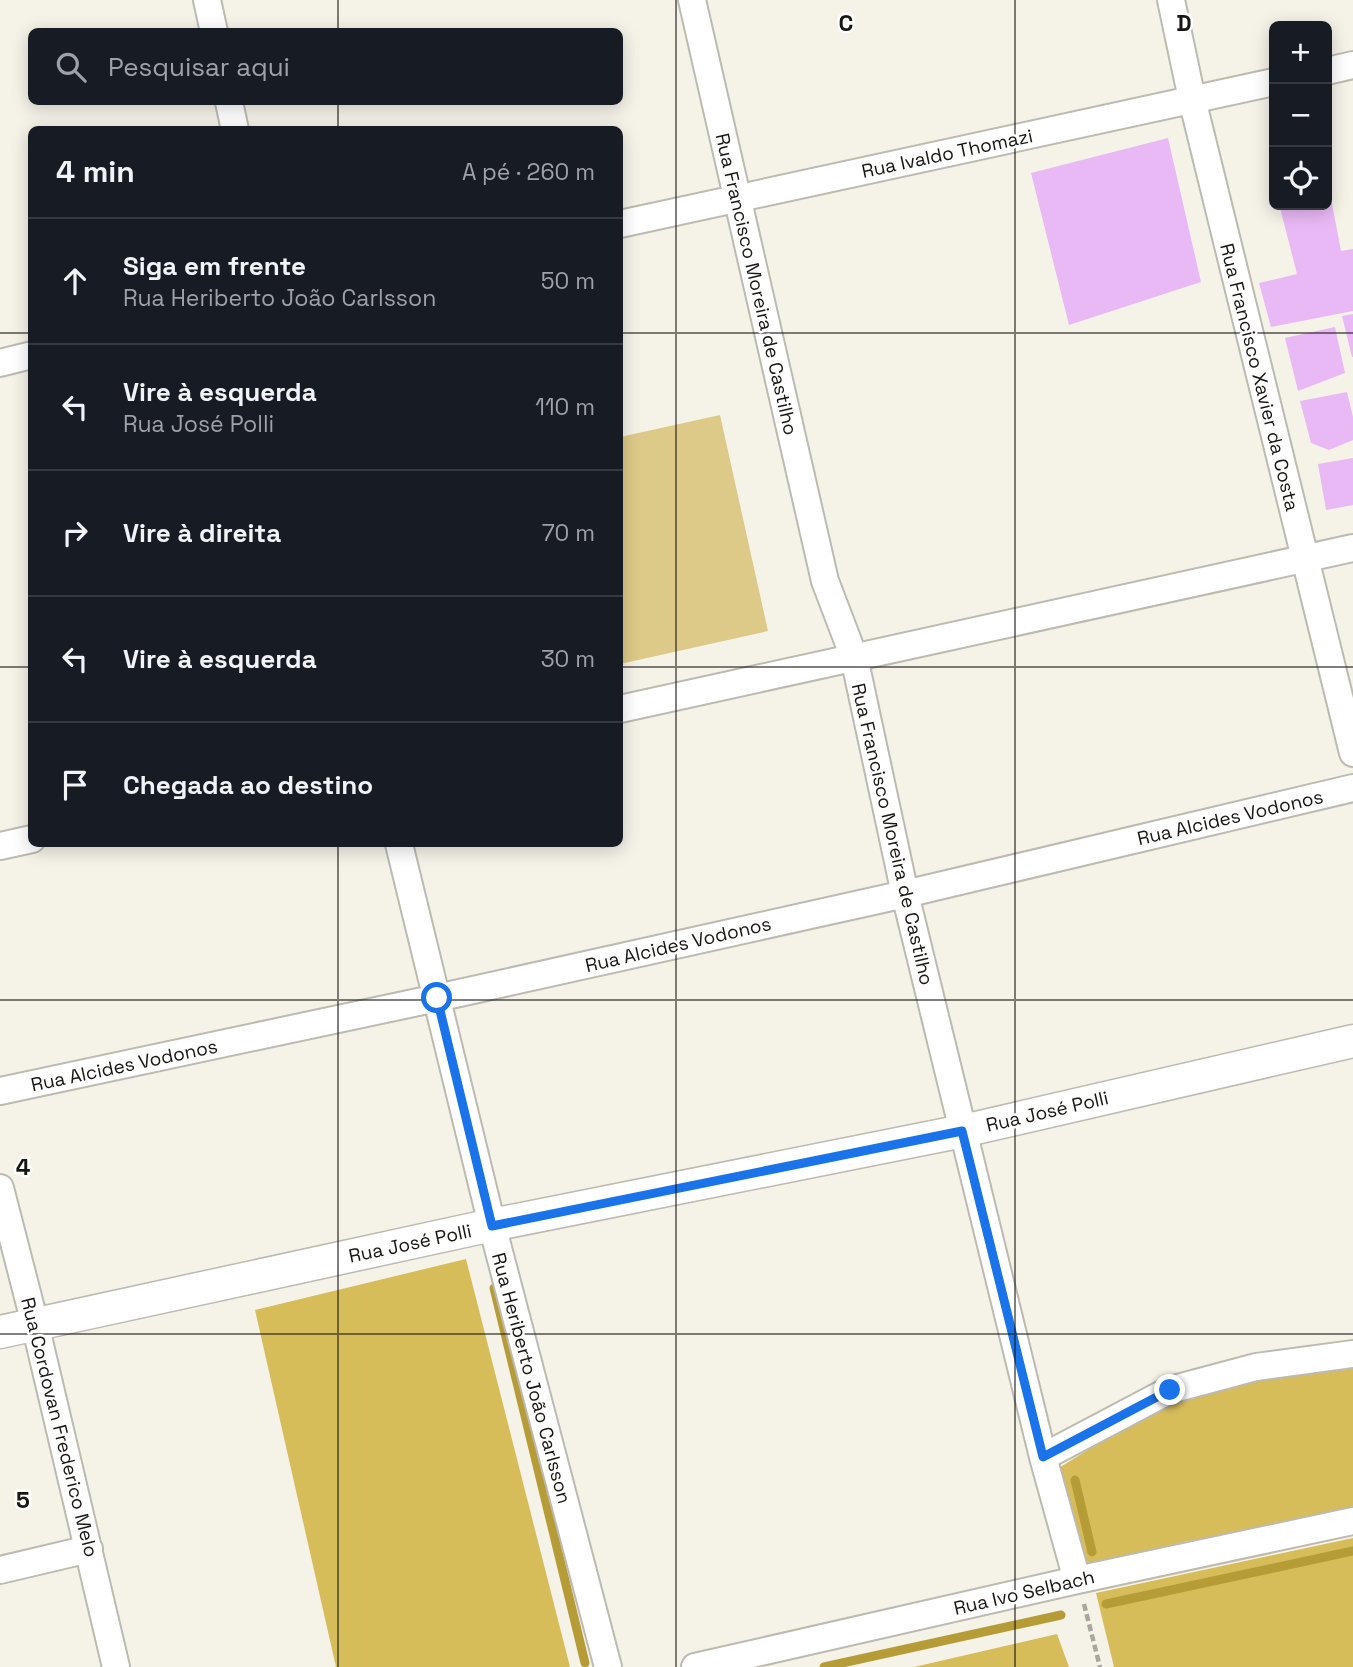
<!DOCTYPE html>
<html lang="pt">
<head>
<meta charset="utf-8">
<style>
	:root { --surface:#171b24; --page:#242831; --text:#f1f3f6; --muted:#9ea1a6; --line:#363941 }
	body { margin:0; font-family:"Space Grotesk",sans-serif; background:var(--page); color:var(--text) }
	.controls { position:absolute; right:21px; top:21px; display:grid; overflow:hidden; border-radius:10px; box-shadow:0 4px 18px #0003 }
	.controls button { width:63px; height:63px; display:grid; place-items:center; padding:0; border:0; border-bottom:2px solid var(--line); background:var(--surface); color:var(--text); font:35px sans-serif }
	.stop { position:absolute; width:21px; height:21px; margin:-16px; border:5px solid #1a73e8; border-radius:50%; background:#fff }
	.stop.end { background:#1a73e8; border-color:#fff; box-shadow:0 2px 7px #0008 }
	.list { margin:0; padding:0; list-style:none }
	h2 { display:flex; justify-content:space-between; align-items:center; height:91px; margin:0; padding:0 28px; font-size:30px }
	h2 small { font-size:23px; font-weight:400; color:var(--muted) }
	.list li { display:grid; grid-template-columns:46px 1fr auto; gap:21px; align-items:center; box-sizing:border-box; height:126px; padding:0 28px; border-top:2px solid var(--line) }
	.list b { display:block; font-size:26px; white-space:nowrap }
	.list p { margin:0; font-size:23px; white-space:nowrap; color:var(--muted) }
	.list em { font-size:23px; font-style:normal; color:var(--muted) }
	.icon { flex:none; width:38px; height:38px; fill:none; stroke:currentColor; stroke-width:2; stroke-linecap:round; stroke-linejoin:round }
	.map { position:relative; flex:none; width:1353px; height:1667px; overflow:hidden }
	.search { position:absolute; background:var(--surface); box-shadow:0 4px 18px #0003; left:28px; top:28px; width:595px; height:77px; display:flex; align-items:center; gap:18px; box-sizing:border-box; padding:0 24px; border-radius:10px; color:var(--muted); font-size:26px }
	.panel { position:absolute; background:var(--surface); box-shadow:0 4px 18px #0003; left:28px; top:126px; width:595px; height:721px; border-radius:10px }
	.map>svg:first-child { display:block }
</style>
</head>
<body>
<div class="map">
<svg width="1353" height="1667" viewBox="0 0 1353 1667">
	<rect width="100%" height="100%" fill="#f5f2e8"/>
	<path fill="#ddca88" d="M720,415l48,216 -148,33v-227z"/>
	<path fill="#d7bc5a" d="M466,1259l104,408h-234l-81,-357z
		M1309,1360l44,3v146l-174,34 -94,25 -28,-99 68,-42 66,-31z
		M1353,1538v129h-239l-18,-74z
		M1057,1634l12,33h-155z"/>
	<g fill="none" stroke-linecap="round" stroke-linejoin="round">
		<path stroke="#b69c37" stroke-width="9" d="M494,1288l91,375
			M1075,1480l17,72
			M1106,1604l247,-53
			M824,1667l237,-52"/>
	</g>
	<path fill="#e9b9f5" d="M1168,138l33,144 -132,43 -38,-152z
		M1329,188l12,63 12,-2v62l-82,16 -12,-44 38,-9 -17,-66 9,-3h38v-16z
		M1353,314v43h-1l-10,-41z
		M1335,327l10,46 -47,18 -13,-53z
		M1347,392l6,25v23l-24,10 -18,-7 -11,-42z
		M1353,458v47l-27,5 -8,-46z"/>
	<g fill="none" stroke-linecap="round" stroke-linejoin="round">
		<defs>
			<path id="minor" d="M207,0l7,32
				M692,0l133,581 29,76 51,237 138,563 34,123
				M1171,0l21,99 161,654
				M1327,71l26,-6
				M229,102l6,28
				M620,224l654,-142
				M0,363l32,-8
				M620,709l733,-161
				M399,844l93,381 116,442
				M0,846l32,-7
				M0,1091l437,-93 468,-104 448,-106
				M0,1188l35,136 81,343
				M1043,1457l127,-67 86,-23 97,-13
				M0,1570l89,-21
				M695,1667l382,-87 276,-59"/>
			<path id="tertiary" d="M0,1332l492,-107 471,-94 390,-90"/>
		</defs>
		<use href="#minor" stroke="#bdbab0" stroke-width="30"/>
		<use href="#tertiary" stroke="#bdbab0" stroke-width="35"/>
		<path stroke="#a9a69e" stroke-width="4.5" stroke-dasharray="7 3.5" stroke-linecap="butt" d="M1084,1604l16,63"/>
		<use href="#minor" stroke="#fff" stroke-width="26"/>
		<use href="#tertiary" stroke="#fff" stroke-width="32"/>
	</g>
	<g fill="none" stroke-linecap="round" stroke-linejoin="round">
		<path stroke="#1a73e8" stroke-width="9" d="M437,998l55,228 470,-95 81,326 127,-67"/>
	</g>
	<path fill="none" stroke="#171612" stroke-width="2" stroke-opacity="0.55" d="M338,0v32M676,0v1667M1015,0v1667M338,102v28M0,333h32M620,333h733M0,667h32M620,667h733M338,844v823M0,1000h1353M0,1334h1353"/>
	<g text-anchor="middle" stroke-width="5" stroke-linejoin="round" paint-order="stroke">
		<g font-size="19" fill="#171612" stroke="#fff">
			<text transform="translate(947 153) rotate(-12)" y="7">Rua Ivaldo Thomazi</text>
			<text transform="translate(757 284) rotate(77)" y="7">Rua Francisco Moreira de Castilho</text>
			<text transform="translate(1260 377) rotate(76)" y="7">Rua Francisco Xavier da Costa</text>
			<text transform="translate(1230 817) rotate(-13)" y="7">Rua Alcides Vodonos</text>
			<text transform="translate(893 834) rotate(77)" y="7">Rua Francisco Moreira de Castilho</text>
			<text transform="translate(678 944) rotate(-13)" y="7">Rua Alcides Vodonos</text>
			<text transform="translate(124 1065) rotate(-12)" y="7">Rua Alcides Vodonos</text>
			<text transform="translate(1047 1111) rotate(-13)" y="7">Rua José Polli</text>
			<text transform="translate(410 1243) rotate(-12)" y="7">Rua José Polli</text>
			<text transform="translate(532 1378) rotate(75)" y="7">Rua Heriberto João Carlsson</text>
			<text transform="translate(60 1427) rotate(76)" y="7">Rua Cordovan Frederico Melo</text>
			<text transform="translate(1024 1592) rotate(-13)" y="7">Rua Ivo Selbach</text>
		</g>
	</g>
	<g font-size="23" text-anchor="middle" font-weight="bold" fill="#171612" stroke="#fff" stroke-width="5" stroke-linejoin="round" paint-order="stroke">
		<text x="846" y="31">C</text>
		<text x="1184" y="31">D</text>
		<text x="23" y="1175">4</text>
		<text x="23" y="1508">5</text>
	</g>
</svg>
<div class="controls">
<button>+</button>
<button>−</button>
<button><svg class="icon" aria-label="locate" viewBox="0 0 24 24"><circle cx="12" cy="12" r="6"/><path d="M12 2v4M12 18v4M2 12h4M18 12h4"/></svg></button>
</div>
<div class="stop" style="left:437px;top:998px"></div>
<div class="stop end" style="left:1170px;top:1390px"></div>
<div class="search"><svg class="icon" aria-label="search" viewBox="0 0 24 24"><circle cx="10" cy="10" r="6"/><path d="M15 15l6 6"/></svg>Pesquisar aqui</div>
<section class="panel">
<h2>4 min<small>A pé · 260 m</small></h2>
<ul class="list">
<li><svg class="icon" aria-label="ahead" viewBox="0 0 24 24"><path d="M12 20V5M6 11l6-6 6 6"/></svg><div><b>Siga em frente</b><p>Rua Heriberto João Carlsson</p></div><em>50 m</em></li>
<li><svg class="icon" aria-label="left" viewBox="0 0 24 24"><path d="M17 20v-9H6M10 6l-5 5 5 5"/></svg><div><b>Vire à esquerda</b><p>Rua José Polli</p></div><em>110 m</em></li>
<li><svg class="icon" aria-label="right" viewBox="0 0 24 24"><path d="M7 20v-9h11M14 6l5 5-5 5"/></svg><div><b>Vire à direita</b></div><em>70 m</em></li>
<li><svg class="icon" aria-label="left" viewBox="0 0 24 24"><path d="M17 20v-9H6M10 6l-5 5 5 5"/></svg><div><b>Vire à esquerda</b></div><em>30 m</em></li>
<li><svg class="icon" aria-label="arrive" viewBox="0 0 24 24"><path d="M6 21V4h12l-3 4 3 4H6"/></svg><div><b>Chegada ao destino</b></div></li>
</ul>
</section>
</div>
</body>
</html>
